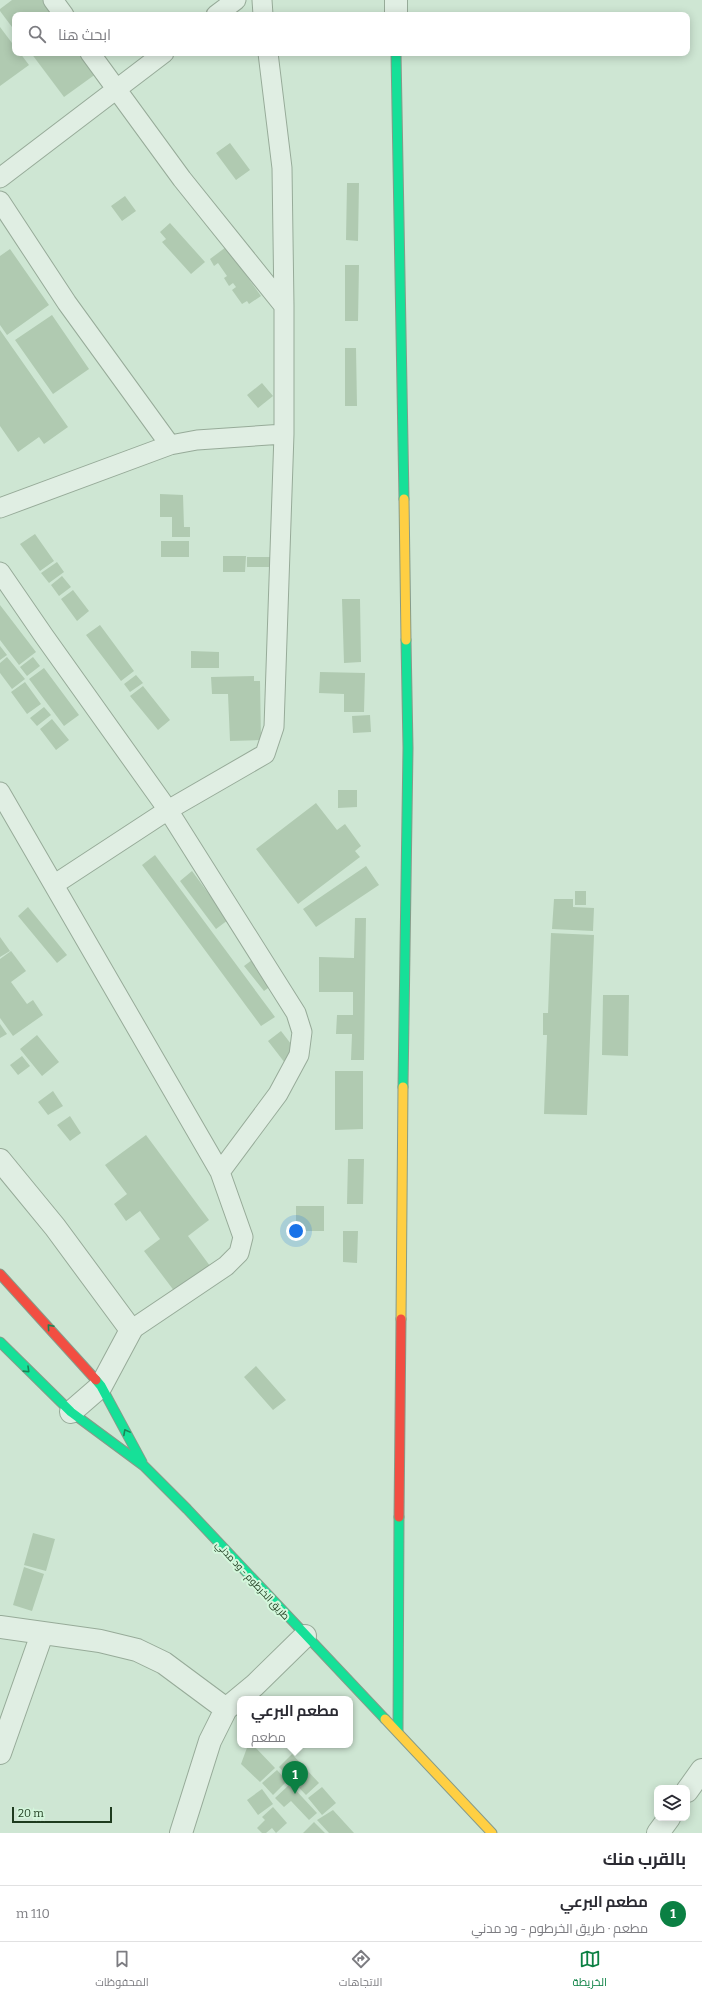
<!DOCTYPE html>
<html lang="ar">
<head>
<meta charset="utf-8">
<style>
	:root { --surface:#fff; --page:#f2f2f3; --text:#2b2b33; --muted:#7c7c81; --line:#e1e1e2; --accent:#0b8043 }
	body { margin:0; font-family:Bitter,Cairo,serif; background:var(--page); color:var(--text); direction:rtl }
	.controls { position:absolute; right:12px; bottom:12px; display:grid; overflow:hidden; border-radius:8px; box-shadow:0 2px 10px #0003 }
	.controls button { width:36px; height:36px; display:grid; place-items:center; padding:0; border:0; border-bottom:1px solid var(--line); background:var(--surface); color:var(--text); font:20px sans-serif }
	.scale { position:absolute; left:12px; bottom:10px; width:100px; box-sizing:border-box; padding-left:4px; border:2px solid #1e3b1e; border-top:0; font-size:11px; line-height:14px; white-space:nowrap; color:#1e3b1e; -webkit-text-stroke:3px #d4f7dc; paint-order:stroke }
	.you { position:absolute; left:296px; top:1231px; width:14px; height:14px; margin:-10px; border:3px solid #fff; border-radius:50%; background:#1a73e8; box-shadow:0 0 0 6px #1a73e833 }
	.badge { display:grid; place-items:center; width:26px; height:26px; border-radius:50%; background:var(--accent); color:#fff; font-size:13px; font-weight:700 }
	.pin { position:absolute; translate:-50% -33px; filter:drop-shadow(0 1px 2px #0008) }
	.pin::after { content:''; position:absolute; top:21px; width:14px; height:12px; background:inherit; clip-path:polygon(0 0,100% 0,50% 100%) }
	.popup { position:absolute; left:237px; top:1696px; width:116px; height:52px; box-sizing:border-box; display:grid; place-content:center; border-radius:8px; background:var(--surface); filter:drop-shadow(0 1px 3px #0005); font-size:13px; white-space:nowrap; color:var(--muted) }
	.popup b { font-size:15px; color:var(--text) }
	.popup::after { content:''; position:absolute; left:50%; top:100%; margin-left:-8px; border:8px solid transparent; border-top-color:var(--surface) }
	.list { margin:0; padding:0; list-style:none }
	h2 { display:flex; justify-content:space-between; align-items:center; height:52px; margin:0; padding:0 16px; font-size:17px }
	h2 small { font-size:13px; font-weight:400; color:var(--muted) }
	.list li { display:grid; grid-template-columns:26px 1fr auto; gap:12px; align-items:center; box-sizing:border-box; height:56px; padding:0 16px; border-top:1px solid var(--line) }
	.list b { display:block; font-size:15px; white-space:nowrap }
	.list p { margin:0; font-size:13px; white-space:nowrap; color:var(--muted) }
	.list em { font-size:13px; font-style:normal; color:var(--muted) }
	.icon { flex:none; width:22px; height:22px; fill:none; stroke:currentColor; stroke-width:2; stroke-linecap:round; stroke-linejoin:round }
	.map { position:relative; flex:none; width:702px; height:1833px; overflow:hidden; direction:ltr }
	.search { position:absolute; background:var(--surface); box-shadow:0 2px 10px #0003; left:12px; right:12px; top:12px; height:44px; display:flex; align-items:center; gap:10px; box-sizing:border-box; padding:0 14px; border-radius:8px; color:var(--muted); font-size:15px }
	.sheet { height:108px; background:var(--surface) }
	nav { display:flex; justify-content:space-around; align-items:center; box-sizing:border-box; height:56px; border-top:1px solid var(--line); background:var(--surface); font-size:11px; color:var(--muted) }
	nav a { display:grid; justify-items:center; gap:2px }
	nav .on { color:var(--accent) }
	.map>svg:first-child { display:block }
</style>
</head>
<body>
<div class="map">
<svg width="702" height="1833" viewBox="0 0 702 1833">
	<rect width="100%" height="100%" fill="#cee6d3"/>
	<path fill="#b0cab1" d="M12,0h35l12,15h-44v16l-15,-20v-2z
		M0,27l15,20v6h5l9,12 -29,21z
		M31,53h56l13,18 -36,26z
		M230,143l20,27 -14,10 -20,-27z
		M347,183h12l-1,58 -12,-1z
		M125,196l11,15 -14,10 -11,-15z
		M170,223l35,39 -14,12 -29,-32 4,-3 -6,-7z
		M226,247l35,49 -12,8 -2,-3 -5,3 -10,-14 4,-3 -3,-4 -4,3 -5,-8 3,-2 -9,-13 -4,3 -4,-7z
		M10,249l39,56 -42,30 -7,-10v-69z
		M345,265h14l-1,56h-13z
		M52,315l37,54 -36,25 -38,-54z
		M0,330l68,97 -24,17 -5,-7 -21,15 -18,-26z
		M345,348h11l1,58h-12z
		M262,383l11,13 -15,12 -11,-13z
		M160,494l23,1 1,32h6v10h-18v-20h-12z
		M35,534l19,27 -14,10 -20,-27z
		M161,541h28v16h-28z
		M223,556h23l-1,16h-22z
		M247,557h28v10h-28z
		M57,562l7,10 -15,11 -8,-10z
		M62,576l9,11 -12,9 -8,-11z
		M73,590l16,21 -12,10 -16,-22z
		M342,599h18l1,63 -17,1z
		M0,605l36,47 -17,13 -19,-25z
		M100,625l34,46 -13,10 -35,-46z
		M0,646l7,9 -7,5z
		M191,651l28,1v16h-28z
		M7,657l18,22 -13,10 -12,-16v-10z
		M33,657l7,9 -13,10 -7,-9z
		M44,668l35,47 -15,11 -35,-47z
		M320,672l45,1 -1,39h-20v-18l-25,-1z
		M136,675l7,8 -13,9 -6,-8z
		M254,676v5h6l1,59 -31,1 -2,-47h-16l-1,-17z
		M25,682l16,22 -14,10 -16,-22z
		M143,686l27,34 -12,10 -28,-34z
		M44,707l7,8 -14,11 -7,-8z
		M370,715l1,17 -18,1 -1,-17z
		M52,719l17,21 -13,10 -16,-21z
		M338,790h19v17l-19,1z
		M316,803l21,27 8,-6 16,22 -6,5 5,6 -62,47 -42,-55z
		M155,855l120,162 -14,9 -119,-161z
		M366,866l13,19 -63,42 -13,-18z
		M192,871l36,49 -12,9 -36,-48z
		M575,891h11v14h-11z
		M554,899h19v8l21,1 -1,23 -41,-2z
		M28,907l39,48 -10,8 -39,-47z
		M355,918h11l-2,142h-13l1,-26h-16l1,-19h16v-23h-34v-35l35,1z
		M551,933l43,2 -7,180 -43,-1 3,-79h-4v-22h5z
		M0,937l10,14 -10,6z
		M11,951l15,20 -15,11 16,22 6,-4 10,15 -30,21 -13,-18v-59z
		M256,957l20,25 -12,9 -20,-25z
		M603,995h26l-1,61 -26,-1z
		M0,1024l7,10 -7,4z
		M281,1031l17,22 -13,10 -17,-22z
		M37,1035l22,27 -17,14 -22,-27z
		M22,1056l8,10 -12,9 -8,-10z
		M335,1071h28v58l-28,1z
		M53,1091l10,15 -15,9 -10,-13z
		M70,1116l11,17 -11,8 -13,-16z
		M146,1135l63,85 -21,16 22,30 -32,30 -34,-45 16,-12 -20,-28 -14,10 -12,-17 13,-10 -22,-29z
		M348,1159h16l-1,45h-16z
		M296,1206h28v25h-28z
		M343,1231h15l-1,32 -14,-1z
		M256,1366l30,34 -13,10 -29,-33z
		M33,1533l22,6 -9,32 -22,-6z
		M24,1567l20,7 -12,37 -19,-6z
		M248,1745h5l22,23 -15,14 -19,-18z
		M292,1754l27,29 -13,12 -27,-28z
		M277,1770l10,11 -14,14 -11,-12z
		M290,1784l27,29 -8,7 -18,-19 -7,6 -9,-9z
		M322,1787l14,16 -14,12 -14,-17z
		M262,1789l11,15 -15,11 -11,-15z
		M273,1807l14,16 -11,10 -4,-5 -6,5h-4l-5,-5 8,-8 -3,-3z
		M333,1810l21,23h-25l-12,-13z
		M314,1822l11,11h-22z"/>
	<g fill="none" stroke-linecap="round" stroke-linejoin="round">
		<defs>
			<path id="lane" d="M53,0l11,15
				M262,0l1,15
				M216,15l20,-15
				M90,53l92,126 102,127
				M0,178l164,-125
				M0,201l67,102 103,142
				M0,508l170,-63 27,-5 87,-6
				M0,572l44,64 124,174 128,203 6,19 -3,23 -21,39 -58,78
				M0,792l220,380 23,65 -4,16 -13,13 -95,64
				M55,884l113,-74 97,-56 9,-27 10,-293v-128l-2,-138 -14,-115"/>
			<path id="street" d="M396,0v15
				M0,1160l55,67 76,103 -30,56 -30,26
				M0,1627l100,14 37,9 27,13 62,46
				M0,1753l42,-119
				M687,1791l15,-21
				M181,1833l29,-92 16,-32 29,-24 50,-49
				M658,1833l11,-15"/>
			<path id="fast" d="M396,53l8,446
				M403,1087l5,-339 -2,-108
				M0,1342l71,70 73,54 43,43 198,210
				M96,1380l5,6 41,76
				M398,1732l1,-215"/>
			<path id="slow" d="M404,499l2,141
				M401,1319l2,-232
				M385,1719l107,114"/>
			<path id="jam" d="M0,1274l96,106
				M399,1517l2,-198"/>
		</defs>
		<use href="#lane" stroke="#97ab99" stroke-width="21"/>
		<use href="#street" stroke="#97ab99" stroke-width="24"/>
		<use href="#fast" stroke="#869b89" stroke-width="11"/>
		<use href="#slow" stroke="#869b89" stroke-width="11"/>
		<use href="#jam" stroke="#869b89" stroke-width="11"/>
		<use href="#lane" stroke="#e0eee3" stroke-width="19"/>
		<use href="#street" stroke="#e0eee3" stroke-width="22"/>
		<use href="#fast" stroke="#16e098" stroke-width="9"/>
		<use href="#slow" stroke="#ffcf43" stroke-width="9"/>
		<use href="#jam" stroke="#f24e42" stroke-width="9"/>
	</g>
	<defs><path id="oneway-chevron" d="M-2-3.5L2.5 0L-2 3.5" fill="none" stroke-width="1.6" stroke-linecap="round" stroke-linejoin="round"/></defs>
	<g stroke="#1a8555">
		<use href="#oneway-chevron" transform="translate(50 1327) rotate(-131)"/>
		<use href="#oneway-chevron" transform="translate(27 1370) rotate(44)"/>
		<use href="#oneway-chevron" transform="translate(126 1432) rotate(-118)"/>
	</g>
	<g text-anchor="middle" stroke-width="4" stroke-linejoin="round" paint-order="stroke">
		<g font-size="10" fill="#1e3b1e" stroke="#d4f7dc">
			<text transform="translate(253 1580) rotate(47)" y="4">طريق الخرطوم - ود مدني</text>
		</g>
	</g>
</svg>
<div class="controls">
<button><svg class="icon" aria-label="layers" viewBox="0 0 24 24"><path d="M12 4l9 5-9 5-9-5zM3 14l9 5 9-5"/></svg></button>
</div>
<div class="scale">20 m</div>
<div class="you"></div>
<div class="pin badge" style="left:295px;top:1794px">1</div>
<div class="popup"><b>مطعم البرعي</b>مطعم</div>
<div class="search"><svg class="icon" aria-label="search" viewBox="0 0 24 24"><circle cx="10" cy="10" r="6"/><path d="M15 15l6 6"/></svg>ابحث هنا</div>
</div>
<section class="sheet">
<h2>بالقرب منك<small></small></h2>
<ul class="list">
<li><span class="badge">1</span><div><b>مطعم البرعي</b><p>مطعم · طريق الخرطوم - ود مدني</p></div><em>110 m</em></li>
</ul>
</section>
<nav>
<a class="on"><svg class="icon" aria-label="map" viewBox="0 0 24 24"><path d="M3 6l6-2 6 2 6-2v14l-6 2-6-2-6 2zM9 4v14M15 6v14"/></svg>الخريطة</a>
<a><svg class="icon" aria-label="directions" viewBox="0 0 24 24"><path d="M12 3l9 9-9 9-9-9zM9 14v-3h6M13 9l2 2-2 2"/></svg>الاتجاهات</a>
<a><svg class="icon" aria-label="saved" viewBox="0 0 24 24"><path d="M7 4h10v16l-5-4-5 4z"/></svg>المحفوظات</a>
</nav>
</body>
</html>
